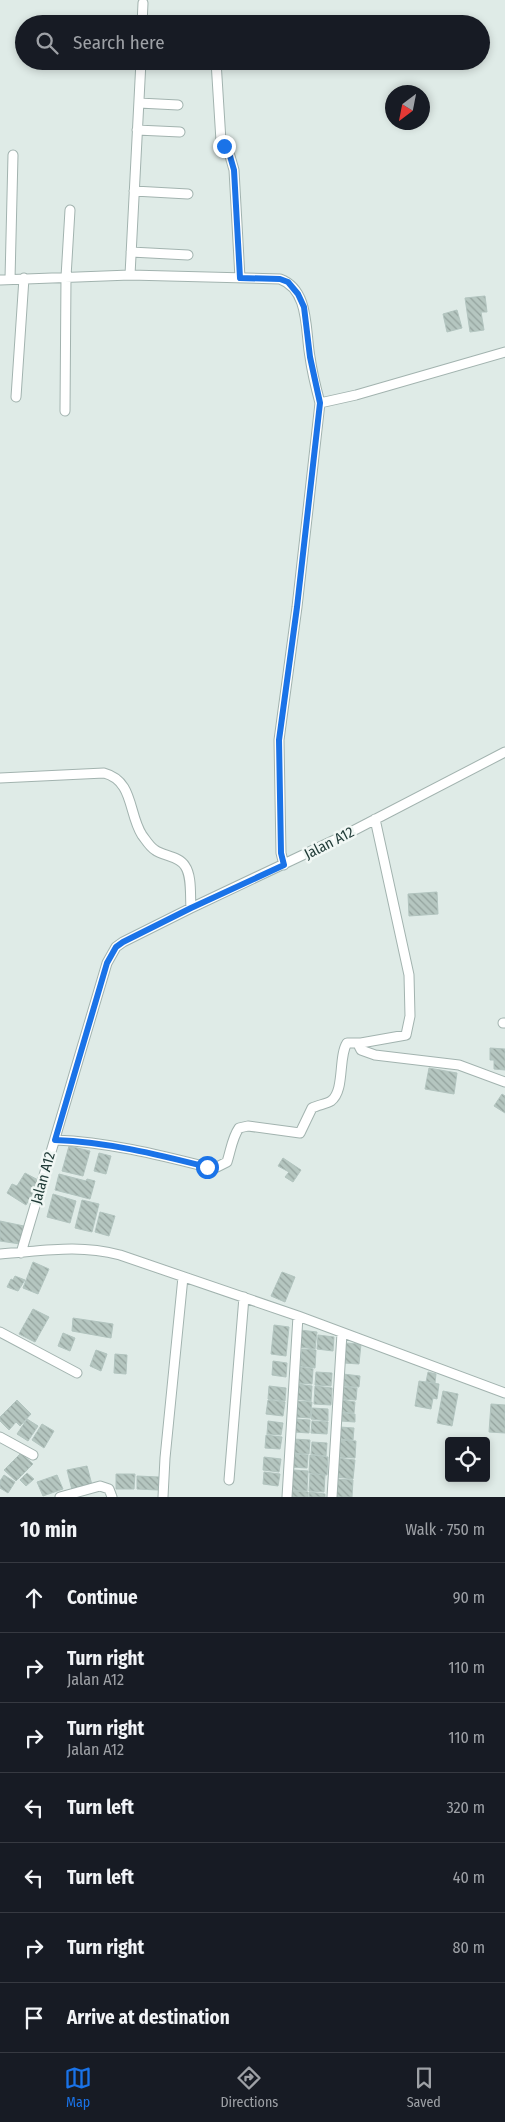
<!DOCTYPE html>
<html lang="en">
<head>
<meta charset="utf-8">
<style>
	:root { --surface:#171b24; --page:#20242c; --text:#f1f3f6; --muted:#9ea1a6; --line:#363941; --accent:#1a73e8 }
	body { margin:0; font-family:"Fira Sans Condensed",sans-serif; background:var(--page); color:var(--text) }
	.controls { position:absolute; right:15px; bottom:15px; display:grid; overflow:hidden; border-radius:5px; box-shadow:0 2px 8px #0003 }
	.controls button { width:45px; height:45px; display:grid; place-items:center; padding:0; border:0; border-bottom:1px solid var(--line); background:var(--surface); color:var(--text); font:25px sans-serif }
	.compass { position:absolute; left:385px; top:85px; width:45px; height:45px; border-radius:50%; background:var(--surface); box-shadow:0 2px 8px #0003; rotate:212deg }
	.stop { position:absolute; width:15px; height:15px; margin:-11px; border:4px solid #1a73e8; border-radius:50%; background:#fff }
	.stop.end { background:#1a73e8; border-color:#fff; box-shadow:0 1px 5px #0008 }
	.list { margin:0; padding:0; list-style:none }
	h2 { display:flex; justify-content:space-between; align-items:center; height:65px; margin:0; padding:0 20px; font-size:21px }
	h2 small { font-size:16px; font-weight:400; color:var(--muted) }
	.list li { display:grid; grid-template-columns:32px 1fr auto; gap:15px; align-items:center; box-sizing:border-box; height:70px; padding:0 20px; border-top:1px solid var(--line) }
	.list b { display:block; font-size:19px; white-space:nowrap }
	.list p { margin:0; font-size:16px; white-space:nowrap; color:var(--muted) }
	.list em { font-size:16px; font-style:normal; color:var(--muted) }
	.icon { flex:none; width:28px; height:28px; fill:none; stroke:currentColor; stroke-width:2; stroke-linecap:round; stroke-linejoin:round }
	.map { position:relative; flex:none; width:505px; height:1497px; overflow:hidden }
	.search { position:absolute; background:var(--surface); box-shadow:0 2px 8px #0003; left:15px; right:15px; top:15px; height:55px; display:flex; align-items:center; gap:12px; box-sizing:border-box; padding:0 18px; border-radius:28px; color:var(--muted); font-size:19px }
	.sheet { height:555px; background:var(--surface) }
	nav { display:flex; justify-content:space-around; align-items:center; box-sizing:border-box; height:70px; border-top:1px solid var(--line); background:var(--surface); font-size:14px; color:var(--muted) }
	nav a { display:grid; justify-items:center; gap:2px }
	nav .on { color:var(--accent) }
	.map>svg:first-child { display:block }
</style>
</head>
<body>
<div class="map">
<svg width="505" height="1497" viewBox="0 0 505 1497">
	<defs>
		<pattern id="building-back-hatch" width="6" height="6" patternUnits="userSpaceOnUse" patternTransform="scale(1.25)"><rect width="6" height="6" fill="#b5c6c0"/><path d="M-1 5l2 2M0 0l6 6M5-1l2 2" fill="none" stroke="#93a29d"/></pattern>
	</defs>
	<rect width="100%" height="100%" fill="#dfebe7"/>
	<path fill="url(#building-back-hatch)" stroke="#b2c4bf" d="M485,296l2,16h-6l3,18 -14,2 -5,-34z
		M457,310l5,18 -15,4 -4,-18z
		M437,892l1,22 -29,2 -1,-22z
		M490,1048l15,1v21l-11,-1v-9h-4z
		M429,1068l28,5 -3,21 -29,-5z
		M502,1094l3,2v17l-11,-7z
		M69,1146l21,5 -7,25 -21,-5z
		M99,1153l12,3 -5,18 -12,-3z
		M283,1158l18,12 -8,12 -8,-5 4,-5 -11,-6z
		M25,1173l15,8 -14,24 -19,-12 5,-9 5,2z
		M59,1174l27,7 1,-2 8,2 -5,18 -35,-9z
		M53,1194l23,7 -6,22 -23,-6z
		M82,1200l17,4 -7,28 -17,-4z
		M100,1212l15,4 -6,20 -14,-4z
		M0,1221l24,5 -4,18 -20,-3z
		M33,1262l16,7 -11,25 -15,-6z
		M282,1272l13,5 -10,25 -14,-6z
		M15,1276l10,4 -7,11 -11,-4 4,-8 2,1z
		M33,1309l16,8 -14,25 -16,-8z
		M73,1318l40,6 -2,14 -39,-7z
		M274,1325l15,2 -3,29 -15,-2z
		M300,1330l17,2 -2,17 -16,-2z
		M63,1333l12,5 -5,13 -12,-5z
		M318,1335l16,2 -1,14 -16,-2z
		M345,1343l16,1 -2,20 -15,-1z
		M302,1349l14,1 -1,18 -15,-2z
		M96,1350l11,4 -6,17 -11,-5z
		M115,1354l12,1 -1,19 -12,-1z
		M273,1361l14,2 -1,14 -14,-2z
		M300,1367l13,2 -1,15 -14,-1z
		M316,1372l16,1 -1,13 -16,-1z
		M428,1372l8,2 -1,9 -9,-1z
		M343,1374l17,2 -1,11 -16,-1z
		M419,1381l20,3 -2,15 -4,-1 -2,11 -16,-3z
		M298,1384l14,2 -1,15 -15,-2z
		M269,1386l17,2 -1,13 -17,-2z
		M315,1386l17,2 -1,17 -17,-1z
		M343,1387l14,1 -1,12 -14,-1z
		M443,1391l15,3 -6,32 -15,-3z
		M17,1400l14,14 -11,12 -4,-4 -7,8 -9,-9v-4z
		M268,1400l17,2 -2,14 -17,-2z
		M342,1400l13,2 -1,11 -13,-1z
		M297,1401l15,1 -2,16 -14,-1z
		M491,1404l14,1v28l-16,-1z
		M312,1408l16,1v12l-17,-2z
		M342,1413l13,1v8l-14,-1z
		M27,1419l11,7 -10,15 -11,-7z
		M295,1419l15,1 -1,13 -15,-1z
		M268,1421l15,2 -2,12 -14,-1z
		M312,1421l16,1 -1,12 -16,-1z
		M42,1424l12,7 -10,17 -12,-8z
		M340,1427l14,1 -1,12 -14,-1z
		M266,1435l16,2 -2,12 -15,-1z
		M293,1439l17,1 -1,14 -17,-1z
		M338,1440l18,1 -1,17 -18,-1z
		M312,1442l15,1 -1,13 -15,-2z
		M21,1453l12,11 -17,17 -12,-11z
		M292,1454l16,1 -1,13 -16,-1z
		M310,1455l18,2 -1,18 -18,-2z
		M264,1457l17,2 -2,13 -16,-2z
		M337,1458l18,2 -2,19 -17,-2z
		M87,1466l5,19 -20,5 -5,-20z
		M293,1470l15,1 -1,20 -15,-1z
		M264,1472l16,2 -2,12 -15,-2z
		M27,1473l7,6 -8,7 -6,-6z
		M116,1474h19l-1,15h-18z
		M310,1474l15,1 -1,17 -15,-1z
		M4,1475l11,7 -7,11 -8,-5v-7z
		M57,1475l6,14 -20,7 -6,-14z
		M137,1476l22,1 -1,13 -21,-1z
		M336,1479l17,1 -1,17h-18z
		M292,1491l16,1v5h-16z
		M309,1492l16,2v3h-16z"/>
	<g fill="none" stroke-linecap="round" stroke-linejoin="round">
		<defs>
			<path id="minor" d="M142,24l1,-21
				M216,61l5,80 9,15 4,14 6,108
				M139,103l39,2
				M137,130l43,2
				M134,191l54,3
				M131,252l57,3
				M130,275l11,-214
				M10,279l3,-124
				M0,280l130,-5 150,4c30,11 25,52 30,78 2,15 6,31 10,46l36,-8 149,-43
				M16,397l8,-119
				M65,411l1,-134 4,-67
				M0,778l104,-5c30,8 24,40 38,62 4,5 7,11 13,15 8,6 24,6 30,16 7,10 5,29 6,42
				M284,865l-3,-12 -2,-113 18,-133 23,-204
				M503,1023h2
				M361,1043l-2,3 2,4 14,5 84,10 46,17
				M55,1140c52,2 101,14 152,27h10l10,-5c4,-12 5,-24 12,-34l9,-2 52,7 12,-25c6,-3 14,-4 19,-7 14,-10 7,-44 16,-58h14l45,-8 4,-19 -1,-41 -34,-156
				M21,1253l86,-290 9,-16 7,-5 68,-34 154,-73 160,-83
				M0,1254c44,-3 77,-10 120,1l178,61 207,77
				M0,1332l77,41
				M0,1437l33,18
				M229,1480l15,-183
				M60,1497l40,-11 9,3 3,8
				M163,1497l2,-39 18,-181
				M287,1497l11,-181
				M332,1497l10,-164"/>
		</defs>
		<use href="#minor" stroke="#a2b3af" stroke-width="11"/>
		<use href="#minor" stroke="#fff" stroke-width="9"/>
	</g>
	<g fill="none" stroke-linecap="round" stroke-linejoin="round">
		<path stroke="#1a73e8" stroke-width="6" d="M207,1167c-51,-13 -100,-25 -152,-27l52,-177 9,-16 7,-5 68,-34 93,-43 -3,-12 -2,-113 18,-133 23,-204 -10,-46 -6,-50 -6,-13 -10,-12 -8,-3 -40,-1 -6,-108 -4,-14 -6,-10"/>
	</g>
	<g text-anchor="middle" stroke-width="5" stroke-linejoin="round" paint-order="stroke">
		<g font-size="15" fill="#203b37" stroke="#f0f7f4">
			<text transform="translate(329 843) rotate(-27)" y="5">Jalan A12</text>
			<text transform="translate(43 1178) rotate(-74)" y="5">Jalan A12</text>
		</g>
	</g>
</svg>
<div class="controls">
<button><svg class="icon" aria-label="locate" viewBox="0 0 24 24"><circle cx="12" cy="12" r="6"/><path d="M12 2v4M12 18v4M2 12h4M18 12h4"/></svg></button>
</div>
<svg class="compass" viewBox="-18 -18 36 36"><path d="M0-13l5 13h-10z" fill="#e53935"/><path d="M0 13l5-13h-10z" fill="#9ea1a6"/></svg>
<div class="stop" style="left:207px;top:1167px"></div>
<div class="stop end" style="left:224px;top:146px"></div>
<div class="search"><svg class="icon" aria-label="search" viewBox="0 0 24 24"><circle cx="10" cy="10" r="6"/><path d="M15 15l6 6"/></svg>Search here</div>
</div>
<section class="sheet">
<h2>10 min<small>Walk · 750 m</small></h2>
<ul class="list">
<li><svg class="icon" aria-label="ahead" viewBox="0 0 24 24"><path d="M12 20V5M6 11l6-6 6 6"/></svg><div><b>Continue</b></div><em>90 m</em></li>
<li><svg class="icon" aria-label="right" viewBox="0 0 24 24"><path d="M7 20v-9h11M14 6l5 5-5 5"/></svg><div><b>Turn right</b><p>Jalan A12</p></div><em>110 m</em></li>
<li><svg class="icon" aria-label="right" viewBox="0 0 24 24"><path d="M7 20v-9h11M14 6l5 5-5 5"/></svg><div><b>Turn right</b><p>Jalan A12</p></div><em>110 m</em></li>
<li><svg class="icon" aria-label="left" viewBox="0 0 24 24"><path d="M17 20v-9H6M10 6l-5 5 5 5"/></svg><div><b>Turn left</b></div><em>320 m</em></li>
<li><svg class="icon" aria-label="left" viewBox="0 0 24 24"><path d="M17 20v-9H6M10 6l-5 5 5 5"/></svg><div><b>Turn left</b></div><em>40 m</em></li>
<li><svg class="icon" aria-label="right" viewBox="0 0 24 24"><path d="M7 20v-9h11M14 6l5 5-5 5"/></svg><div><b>Turn right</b></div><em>80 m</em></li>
<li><svg class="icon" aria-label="arrive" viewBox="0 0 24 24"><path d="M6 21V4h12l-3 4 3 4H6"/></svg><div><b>Arrive at destination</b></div></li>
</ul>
</section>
<nav>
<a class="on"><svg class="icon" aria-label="map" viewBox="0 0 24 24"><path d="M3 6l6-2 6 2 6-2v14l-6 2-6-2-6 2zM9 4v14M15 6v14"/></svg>Map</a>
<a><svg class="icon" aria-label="directions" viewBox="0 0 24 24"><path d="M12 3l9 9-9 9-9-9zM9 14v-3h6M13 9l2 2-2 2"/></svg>Directions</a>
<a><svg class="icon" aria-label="saved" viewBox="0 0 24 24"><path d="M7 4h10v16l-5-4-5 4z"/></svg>Saved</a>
</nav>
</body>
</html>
